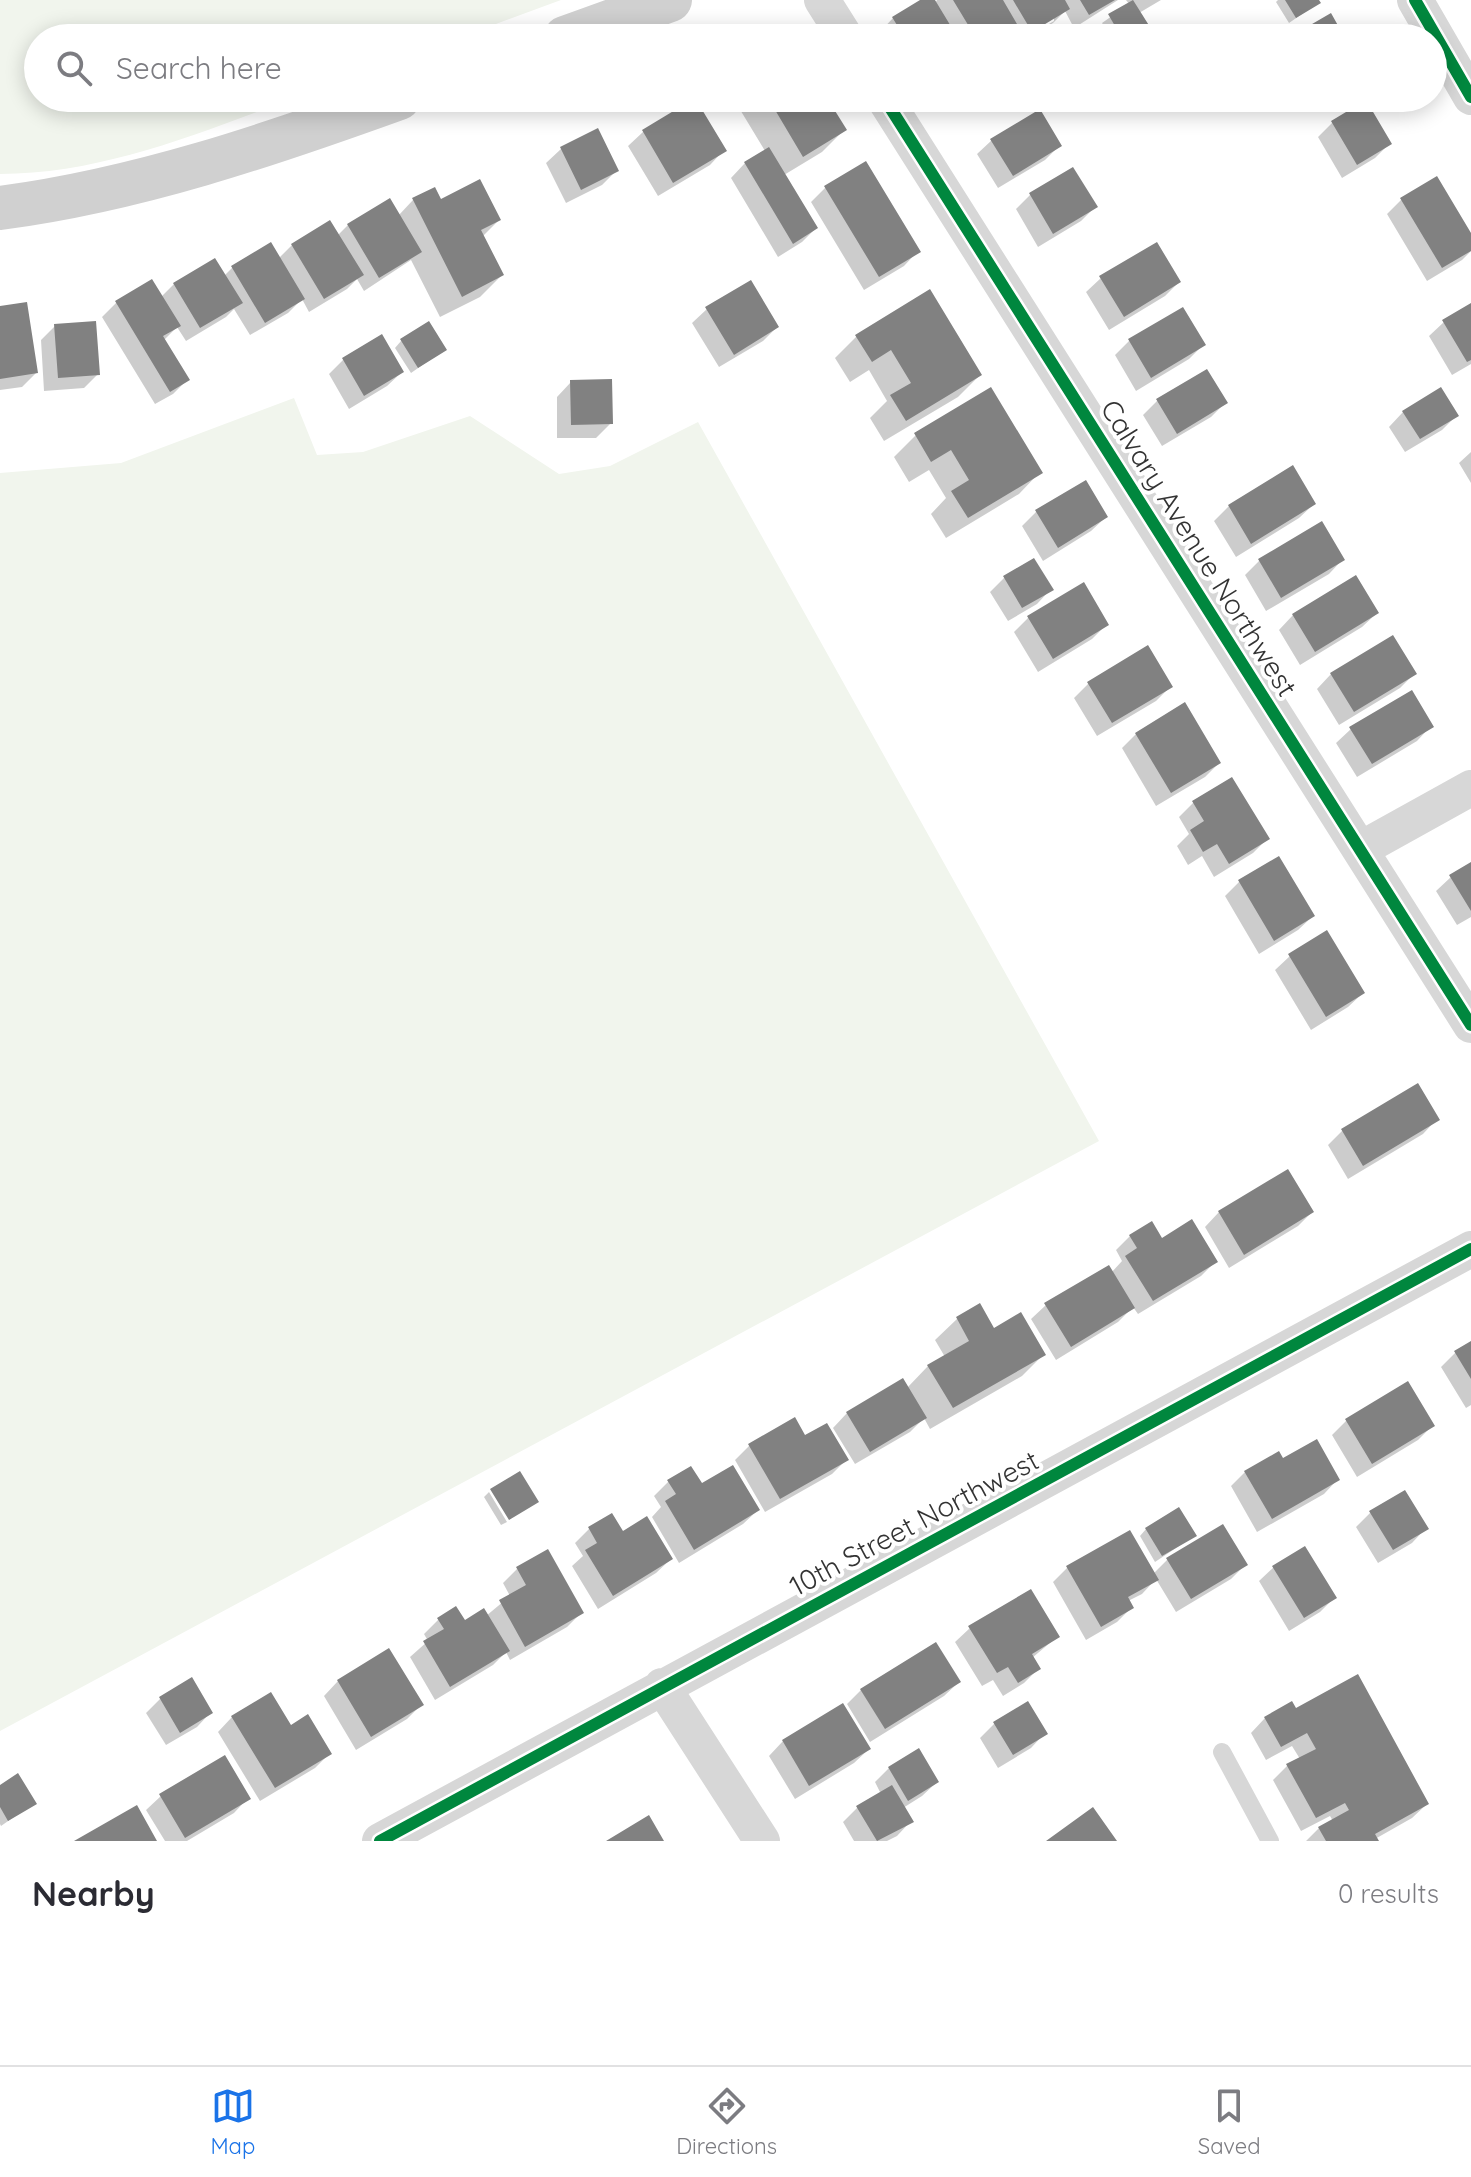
<!DOCTYPE html>
<html lang="en">
<head>
<meta charset="utf-8">
<style>
	:root { --surface:#fff; --page:#f7f7f7; --text:#2b2b33; --muted:#7c7c81; --line:#e1e1e2; --accent:#1a73e8 }
	body { margin:0; font-family:Quicksand,sans-serif; background:var(--page); color:var(--text) }
	.list { margin:0; padding:0; list-style:none }
	h2 { display:flex; justify-content:space-between; align-items:center; height:104px; margin:0; padding:0 32px; font-size:34px }
	h2 small { font-size:26px; font-weight:400; color:var(--muted) }
	.icon { flex:none; width:44px; height:44px; fill:none; stroke:currentColor; stroke-width:2; stroke-linecap:round; stroke-linejoin:round }
	.map { position:relative; flex:none; width:1471px; height:1841px; overflow:hidden }
	.search { position:absolute; background:var(--surface); box-shadow:0 4px 20px #0003; left:24px; right:24px; top:24px; height:88px; display:flex; align-items:center; gap:20px; box-sizing:border-box; padding:0 28px; border-radius:44px; color:var(--muted); font-size:30px }
	.sheet { height:224px; background:var(--surface) }
	nav { display:flex; justify-content:space-around; align-items:center; box-sizing:border-box; height:112px; border-top:2px solid var(--line); background:var(--surface); font-size:22px; color:var(--muted) }
	nav a { display:grid; justify-items:center; gap:4px }
	nav .on { color:var(--accent) }
	.map>svg:first-child { display:block }
</style>
</head>
<body>
<div class="map">
<svg width="1471" height="1841" viewBox="0 0 1471 1841">
	<rect width="100%" height="100%" fill="#fff"/>
	<path fill="#f1f5ed" d="M0,0h561l-103,38h-420v60h256c-94,35 -192,76 -294,76z
		M294,398l23,57 46,-3 107,-36 89,58 51,-8 88,-44 401,719 -1099,590v-1258l121,-10z"/>
	<path fill="#0003" d="M924,0h9l2,3 2,-3h181l-44,28 -9,-17 -12,12 -25,15h-3l29,-17v-5l-32,19 2,3h-142l-3,-5 14,-15z
		M1126,0h35l-22,13 8,14 -6,7 -8,4h-21l-10,-15 27,-19z
		M1278,0h39l1,3 -29,20 -13,-21z
		M733,98h92l19,32 -22,22 -38,23 32,53 -14,14 -24,15 -47,-79 14,-15 20,-12z
		M695,101l29,49 -14,15 -52,31 -30,-50 15,-14z
		M1365,103l25,40 -15,15 -33,20 -24,-41 14,-14z
		M597,131l20,39 -15,15 -36,18 -20,-40 15,-14z
		M992,140l68,5 -15,15 -47,28 -21,-34z
		M1073,169l22,38 -14,14 -43,26 -22,-38 14,-14z
		M1436,179l35,58v14l-9,9 -35,21 -40,-67 14,-14z
		M826,187l92,64 -14,15 -40,24 -53,-88z
		M413,200l27,1 59,19 -17,17 20,38 -22,22 -40,20 -29,-57 -47,31 -7,-12 -10,10 -38,23 -7,-13 -14,14 -38,22 -16,-26 -8,8 -40,24 -9,-14 -13,13 23,40 -14,14 -18,10 -53,-87 15,-15 44,-5 13,-13 50,-8 8,-8 38,-23 8,14 14,-14 45,-9 11,-11 50,-9z
		M1101,278l78,4 -14,14 -56,34 -23,-38z
		M1471,306v58l-19,11 -23,-39 15,-14z
		M0,308l36,65 -14,14 -22,3z
		M707,309l70,18 -14,14 -44,26 -27,-44z
		M55,326l43,48 -14,14 -40,3 -3,-51z
		M857,336l123,39 -22,22 -74,44 -14,-23 17,-17 -18,-31 -19,12 -15,-24z
		M401,341l43,9 -33,23 -16,-25z
		M1129,341l74,4 -14,14 -53,32 -21,-36z
		M343,360l59,12 -15,14 -38,23 -20,-35z
		M571,382l40,41 -15,15h-39v-41z
		M1441,390l15,26 -14,14 -37,22 -16,-25 14,-15z
		M1157,401l68,2 -14,14 -49,29 -19,-31z
		M916,435l124,37 -21,22 -73,44 -15,-24 15,-16 -17,-28 -20,12 -15,-25z
		M1471,452v31l-12,-20z
		M1314,504l-15,14 -63,39 -22,-36 15,-15z
		M1036,512l70,5 -15,14 -48,30 -21,-35z
		M1343,559l-14,15 -63,37 -21,-36 14,-14z
		M1004,578l47,11 -14,15 -29,17 -18,-29z
		M1377,613l-15,14 -62,38 -21,-35 14,-15z
		M1028,618l79,6 -15,15 -54,33 -24,-40z
		M1331,674h83l-14,14 -61,37 -22,-36z
		M1088,684l83,2 -15,15 -59,35 -23,-38z
		M1431,726l-14,15 -60,36 -21,-34 15,-14z
		M1136,734l83,29 -14,14 -49,29 -34,-58z
		M1231,780l36,59 -14,14 -39,24 -12,-21 -14,9 -11,-19 12,-12 -10,-17 14,-14z
		M1278,858l35,58 -15,14 -39,24 -34,-58 14,-14z
		M1471,865v52l-14,8 -21,-34 15,-14z
		M1290,956l73,37 -15,14 -37,23 -36,-60z
		M1437,1119l-14,15 -75,45 -20,-34 14,-14z
		M1219,1212h93l-14,14 -69,42 -24,-41z
		M1130,1236l31,4 54,22 -14,14 -63,38 -5,-7 -15,15 -62,38 -25,-41 15,-14 65,-32 11,-12 -6,-11z
		M957,1319l36,11 50,25 -21,21 -92,53 -6,-11 -14,14 -55,32 -22,-36 14,-15 60,-25 21,-22 17,-9 -10,-17z
		M1471,1343v62l-5,3 -25,-41 15,-15z
		M1407,1384l25,42 -14,14 -61,37 -25,-42 14,-14z
		M804,1438l42,22 -14,14 -67,38 -30,-52 14,-14z
		M1282,1461l56,18 -14,15 -67,38 -26,-46 14,-14z
		M669,1481l32,5 57,24 -15,14 -64,39 -27,-46 9,-10 -7,-11z
		M489,1492l18,30 -6,3 -17,-28z
		M1370,1513l56,15 -14,15 -34,20 -22,-36z
		M589,1529l34,5 48,25 -15,14 -58,36 -26,-43 11,-10 -8,-13z
		M1146,1529l48,7 -39,26 -15,-26z
		M1167,1560l78,5 -14,14 -55,33 -20,-33 -14,15 -14,7 4,6 -15,15 -31,18 -33,-58 14,-14 86,6z
		M1274,1567l60,31 -14,14 -31,19 -30,-50z
		M517,1569l64,44 -14,14 -57,33 -4,-8 -13,13 -58,35 -25,-43 18,-16 -4,-7 14,-14 26,3 22,-7 24,-20 -7,-13z
		M970,1628l87,9 -25,21 6,11 -14,14 -21,13 -10,-16 -11,6 -27,-44z
		M338,1681l83,24 -14,14 -51,31 -32,-54z
		M959,1682l-15,14 -74,46 -23,-38 14,-14z
		M160,1699l51,13 -14,15 -31,18 -20,-32z
		M1295,1710l132,94 -15,14 -37,21 1,2h-70l13,-13 14,-7 -3,-5 -29,15 -28,-51 14,-14 13,-7 -8,-13 -26,14 -15,-27 14,-15z
		M232,1717l98,36 -15,15 -55,33 -42,-69z
		M994,1724l51,9 -14,15 -33,20 -18,-30z
		M783,1741l86,8 -15,14 -59,36 -26,-43z
		M889,1768l48,14 -15,14 -19,12 8,13 -14,15 -10,5h-33l-11,-19 14,-14 24,-14 -6,-12z
		M0,1787l34,16 -33,23 -1,-2z
		M161,1796l87,2 -14,15 -47,28h-22l-19,-31z"/>
	<path fill="#818181" d="M920,0h15l23,38h-53l-13,-21z
		M953,0h50l18,31 -12,7h-33z
		M1013,0h52l5,9 -38,23z
		M1080,0h35l-26,15z
		M1133,0l17,27 -18,11h-10l-14,-24z
		M1285,0h34l2,3 -25,15z
		M1331,13l14,25h-57z
		M695,98l32,53 -54,32 -31,-53z
		M768,98h59l20,32 -44,27z
		M1366,100l26,44 -35,21 -26,-44z
		M1040,109l22,37 -49,30 -23,-37z
		M598,128l21,43 -38,19 -21,-43z
		M769,147l49,81 -25,16 -49,-82z
		M866,161l55,91 -42,25 -55,-91z
		M1073,167l25,40 -45,27 -24,-41z
		M1437,176l34,57v18l-29,17 -42,-70z
		M480,179l21,41 -20,10 23,45 -42,22 -50,-99 23,-11 6,12z
		M390,198l32,54 -43,26 -32,-54z
		M330,220l34,55 -40,24 -33,-55z
		M271,242l34,57 -40,24 -34,-57z
		M1157,242l24,40 -57,35 -25,-41z
		M215,258l28,45 -43,25 -27,-45z
		M152,279l29,47 -18,10 27,44 -20,12 -55,-91z
		M751,280l28,47 -45,28 -29,-48z
		M930,289l52,86 -76,46 -16,-26 21,-12 -20,-33 -19,12 -17,-27z
		M27,302l11,71 -38,6v-73z
		M1471,303v57l-4,2 -25,-42z
		M1183,307l23,38 -55,33 -23,-39z
		M96,321l4,54 -42,3 -4,-54z
		M429,321l18,29 -29,18 -18,-29z
		M382,334l22,38 -40,24 -22,-38z
		M1207,369l21,34 -51,31 -21,-35z
		M612,379l1,45 -42,1 -1,-45z
		M991,387l52,86 -75,45 -17,-27 18,-11 -18,-30 -20,12 -17,-29z
		M1441,387l18,29 -39,23 -18,-28z
		M1293,465l23,39 -65,40 -23,-39z
		M1086,480l22,37 -50,31 -23,-38z
		M1322,521l23,39 -64,38 -23,-39z
		M1034,558l20,32 -32,18 -19,-32z
		M1356,575l23,38 -64,39 -23,-38z
		M1084,582l25,43 -56,34 -26,-43z
		M1393,635l24,39 -63,38 -24,-39z
		M1148,645l25,42 -61,36 -25,-41z
		M1412,690l22,37 -62,37 -23,-37z
		M1185,702l36,61 -50,30 -36,-60z
		M1232,777l38,62 -41,25 -12,-20 -14,8 -13,-22 14,-9 -12,-20z
		M1279,856l36,60 -41,25 -36,-61z
		M1471,862v49l-22,-36z
		M1327,930l38,63 -39,24 -38,-63z
		M1418,1083l22,37 -77,46 -22,-37z
		M1288,1169l26,43 -70,43 -26,-44z
		M1192,1219l26,43 -65,39 -28,-45 12,-8 -8,-13 23,-14 10,17z
		M1109,1265l26,43 -64,39 -27,-44z
		M980,1303l14,25 27,-16 25,43 -93,53 -26,-43 42,-24 -13,-24z
		M1471,1341v38l-17,-28z
		M903,1378l24,40 -57,34 -24,-40z
		M1408,1381l27,45 -63,38 -27,-45z
		M795,1417l10,18 22,-12 22,37 -69,39 -32,-55z
		M1317,1439l23,41 -68,39 -28,-48 35,-20 4,7z
		M733,1465l27,45 -66,40 -29,-49 11,-7 -9,-14 24,-14 11,17z
		M520,1471l19,31 -30,18 -19,-31z
		M1405,1490l24,39 -36,21 -24,-39z
		M1179,1507l18,29 -35,20 -17,-28z
		M612,1513l11,18 24,-15 26,43 -60,37 -28,-46 12,-7 -9,-16z
		M1223,1524l25,41 -57,34 -25,-41z
		M1130,1530l29,50 -31,17 6,11 -33,19 -35,-61z
		M1305,1546l32,52 -33,20 -32,-52z
		M548,1549l36,64 -59,34 -26,-47 27,-15 -10,-18z
		M1031,1589l29,48 -28,17 9,15 -23,14 -10,-16 -11,6 -29,-47z
		M456,1606l9,14 19,-12 26,43 -60,36 -27,-46 21,-12 -7,-11z
		M936,1642l25,40 -76,47 -25,-40z
		M389,1648l35,57 -53,32 -34,-57z
		M1358,1674l71,130 -54,30 4,7h-53l-8,-14 31,-17 -4,-7 -29,15 -30,-54 30,-15 -9,-16 -26,14 -17,-30 28,-16 4,7z
		M192,1677l21,36 -33,20 -21,-36z
		M271,1692l20,33 17,-11 24,40 -57,34 -44,-72z
		M1028,1701l20,33 -35,21 -20,-33z
		M843,1703l28,46 -62,37 -27,-46z
		M919,1748l20,34 -31,19 -20,-34z
		M225,1755l26,44 -66,39 -26,-44z
		M18,1773l19,31 -29,17 -8,-14v-22z
		M892,1785l22,37 -37,19 -21,-35z
		M137,1805l20,36h-83z
		M1093,1807l24,34h-71z
		M649,1815l15,26h-58z"/>
	<g fill="none" stroke-linecap="round" stroke-linejoin="round">
		<path stroke="#d7d7d7" stroke-width="18" d="M1222,1752l48,89"/>
		<path stroke="#d7d7d7" stroke-width="36" d="M822,0l24,38
			M1415,0l56,97
			M884,98l587,927
			M1361,849l110,-61
			M662,1686l100,155
			M380,1841l1091,-592"/>
		<path stroke="#d0d0d0" stroke-width="44" d="M565,38l105,-38
			M0,208c137,-18 269,-63 399,-110"/>
		<defs>
			<path id="cycleway" d="M1415,0l56,97
				M884,98l587,927
				M380,1841l1091,-592"/>
		</defs>
		<use href="#cycleway" stroke="#fff" stroke-width="17"/>
		<use href="#cycleway" stroke="#00873e" stroke-width="12"/>
	</g>
	<g text-anchor="middle" stroke-width="8" stroke-linejoin="round" paint-order="stroke">
		<g font-size="28" fill="#333" stroke="#fff">
			<text transform="translate(1199 548) rotate(58)" y="10">Calvary Avenue Northwest</text>
			<text transform="translate(914 1523) rotate(-28)" y="10">10th Street Northwest</text>
		</g>
	</g>
</svg>
<div class="search"><svg class="icon" aria-label="search" viewBox="0 0 24 24"><circle cx="10" cy="10" r="6"/><path d="M15 15l6 6"/></svg>Search here</div>
</div>
<section class="sheet">
<h2>Nearby<small>0 results</small></h2>
<ul class="list">
</ul>
</section>
<nav>
<a class="on"><svg class="icon" aria-label="map" viewBox="0 0 24 24"><path d="M3 6l6-2 6 2 6-2v14l-6 2-6-2-6 2zM9 4v14M15 6v14"/></svg>Map</a>
<a><svg class="icon" aria-label="directions" viewBox="0 0 24 24"><path d="M12 3l9 9-9 9-9-9zM9 14v-3h6M13 9l2 2-2 2"/></svg>Directions</a>
<a><svg class="icon" aria-label="saved" viewBox="0 0 24 24"><path d="M7 4h10v16l-5-4-5 4z"/></svg>Saved</a>
</nav>
</body>
</html>
